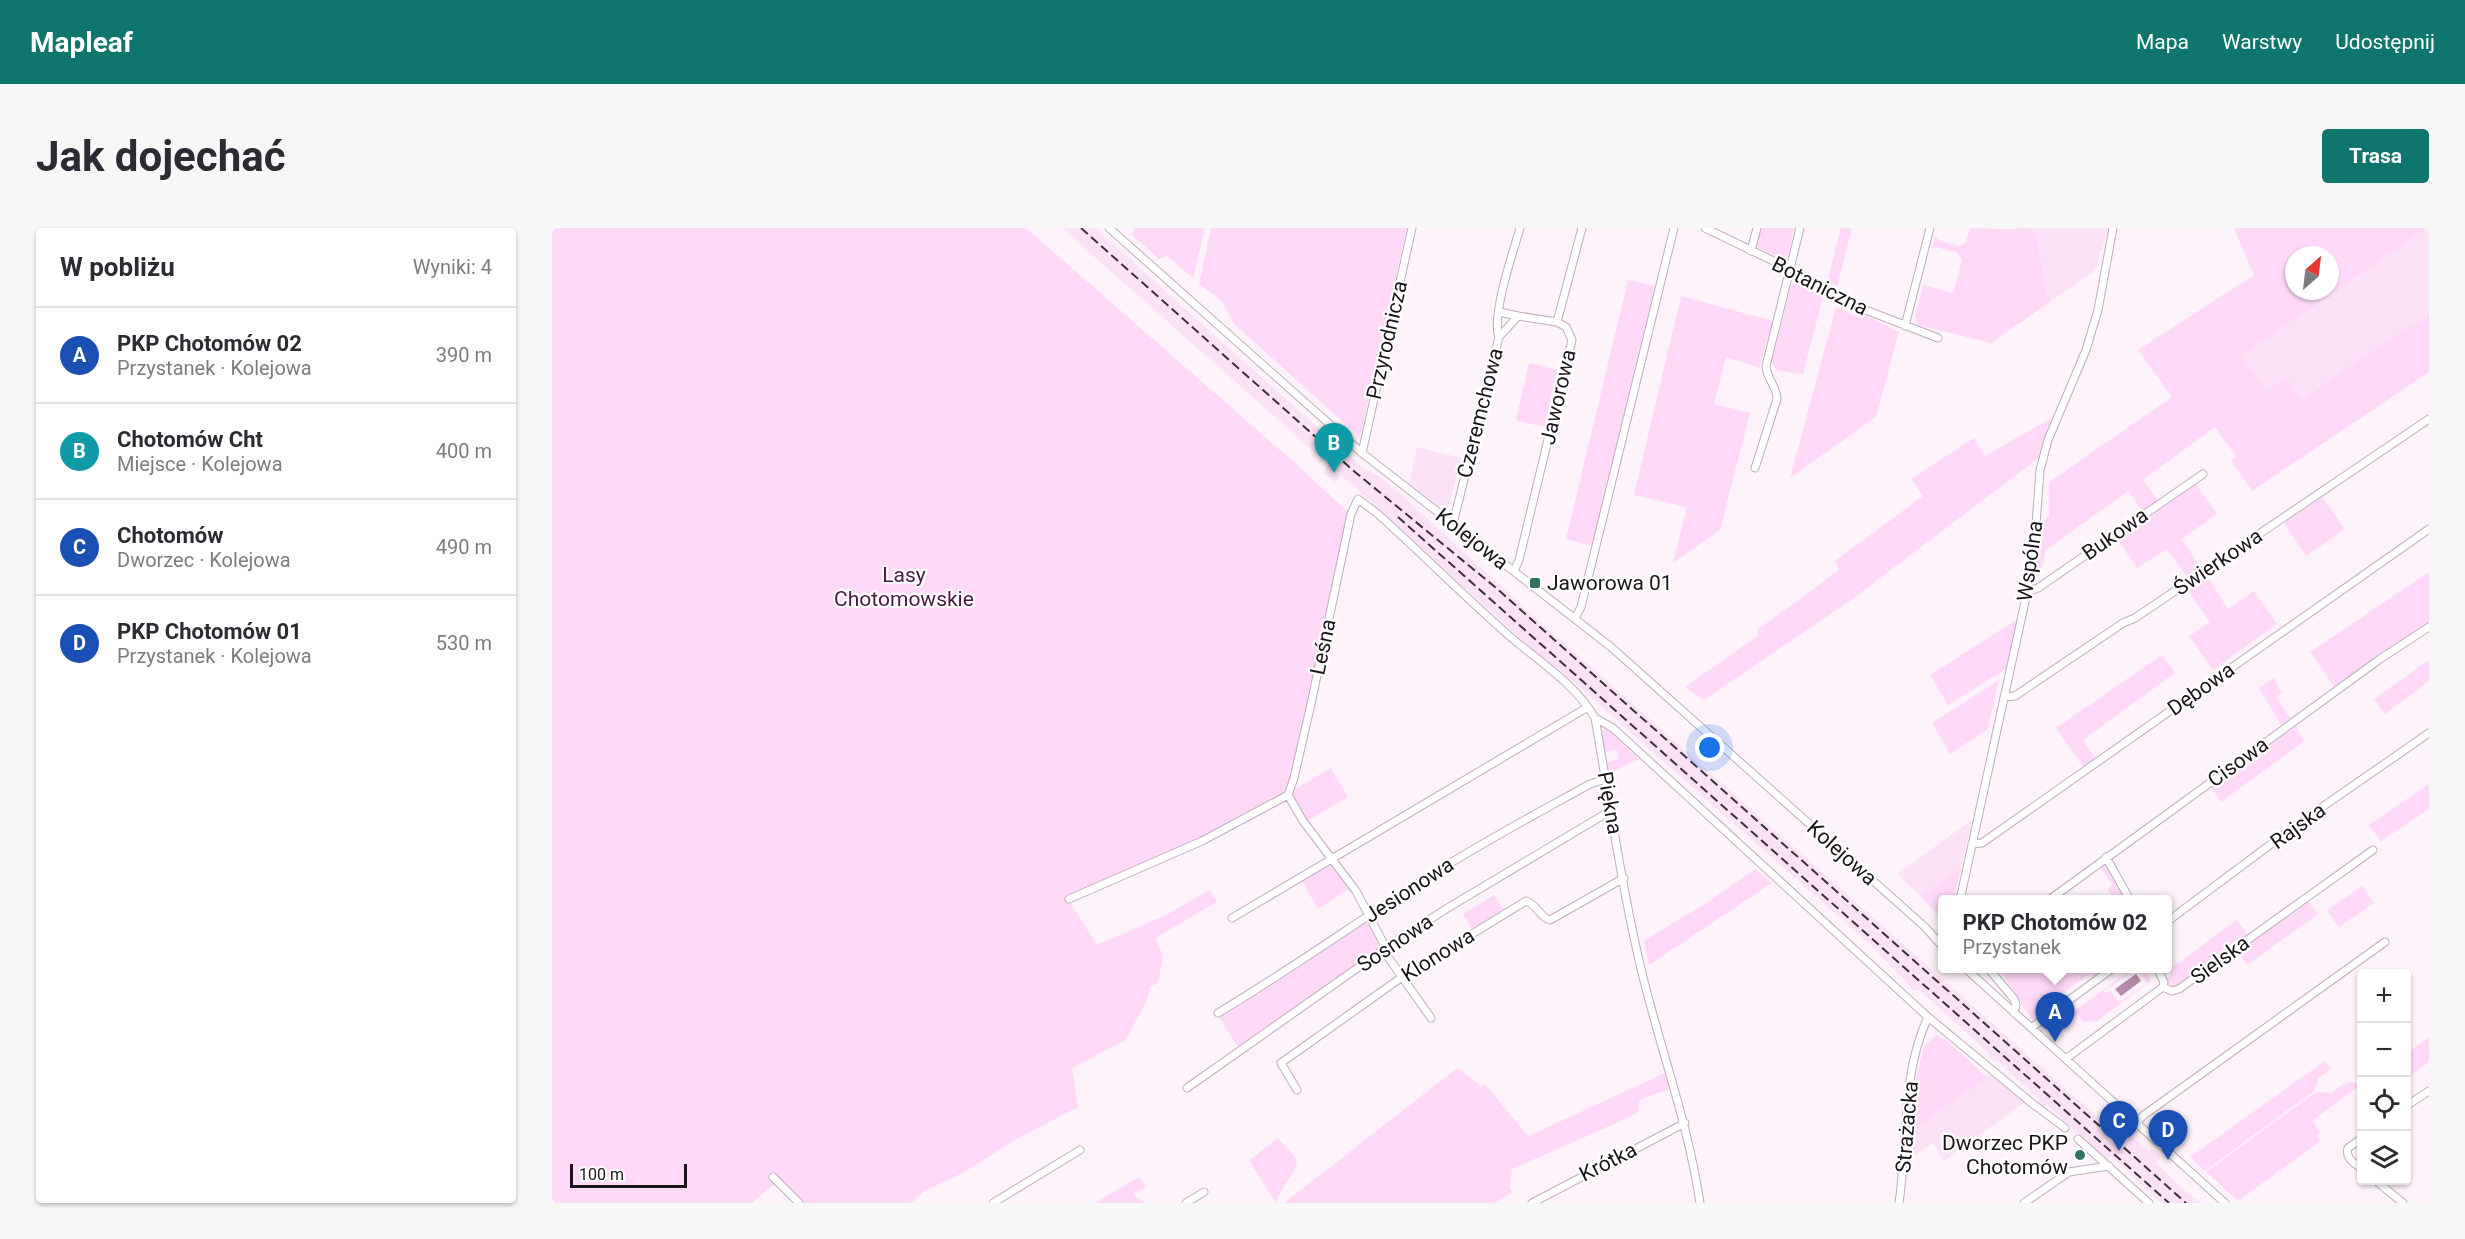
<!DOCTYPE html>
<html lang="pl">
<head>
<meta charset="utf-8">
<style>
	:root { --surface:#fff; --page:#f7f7f7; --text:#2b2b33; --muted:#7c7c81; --line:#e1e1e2; --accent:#0f766e }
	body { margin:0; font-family:Roboto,sans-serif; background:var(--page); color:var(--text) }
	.controls { position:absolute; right:18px; bottom:18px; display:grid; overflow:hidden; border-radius:6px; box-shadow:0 2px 4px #0004 }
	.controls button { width:54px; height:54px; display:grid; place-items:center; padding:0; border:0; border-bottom:2px solid var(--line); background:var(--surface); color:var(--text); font:30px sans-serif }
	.compass { position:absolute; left:1733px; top:18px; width:54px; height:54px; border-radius:50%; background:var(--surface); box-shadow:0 2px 4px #0004; rotate:28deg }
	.scale { position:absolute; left:18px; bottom:15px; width:117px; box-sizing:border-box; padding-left:6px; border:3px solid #1b1419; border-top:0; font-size:16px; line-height:21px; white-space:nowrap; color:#1b1419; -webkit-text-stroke:4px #fff; paint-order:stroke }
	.you { position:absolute; left:1158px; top:520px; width:21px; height:21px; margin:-15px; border:4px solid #fff; border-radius:50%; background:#1a73e8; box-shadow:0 0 0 9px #1a73e833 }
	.badge { display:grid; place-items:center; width:39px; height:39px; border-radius:50%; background:var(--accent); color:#fff; font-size:20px; font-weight:700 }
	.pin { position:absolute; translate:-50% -50px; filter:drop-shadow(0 2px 3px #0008) }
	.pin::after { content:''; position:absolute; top:32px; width:21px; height:18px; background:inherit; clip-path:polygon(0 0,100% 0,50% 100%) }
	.popup { position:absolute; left:1386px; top:667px; width:234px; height:78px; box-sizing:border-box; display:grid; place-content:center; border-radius:6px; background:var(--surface); filter:drop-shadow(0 2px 4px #0005); font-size:20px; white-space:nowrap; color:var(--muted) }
	.popup b { font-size:22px; color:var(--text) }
	.popup::after { content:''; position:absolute; left:50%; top:100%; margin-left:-12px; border:12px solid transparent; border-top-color:var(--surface) }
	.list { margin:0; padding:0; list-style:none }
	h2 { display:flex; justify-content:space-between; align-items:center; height:78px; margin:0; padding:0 24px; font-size:26px }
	h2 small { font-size:20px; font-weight:400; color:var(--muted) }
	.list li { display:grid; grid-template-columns:39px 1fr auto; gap:18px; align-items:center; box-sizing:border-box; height:96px; padding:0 24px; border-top:2px solid var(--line) }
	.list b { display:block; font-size:22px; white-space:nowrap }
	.list p { margin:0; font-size:20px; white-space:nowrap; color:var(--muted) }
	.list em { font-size:20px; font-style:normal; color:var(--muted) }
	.icon { flex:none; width:33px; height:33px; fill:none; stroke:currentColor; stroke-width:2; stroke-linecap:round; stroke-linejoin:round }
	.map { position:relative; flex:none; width:1877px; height:975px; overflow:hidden; border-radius:6px }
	header { display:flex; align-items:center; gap:36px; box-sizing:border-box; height:84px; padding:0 30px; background:var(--accent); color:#fff }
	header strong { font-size:28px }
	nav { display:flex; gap:33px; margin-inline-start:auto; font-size:21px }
	.intro { display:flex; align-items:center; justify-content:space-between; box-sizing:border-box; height:144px; padding:0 36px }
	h1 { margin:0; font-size:42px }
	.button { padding:15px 27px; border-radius:6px; background:var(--accent); color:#fff; font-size:21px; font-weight:700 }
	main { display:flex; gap:36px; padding:0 36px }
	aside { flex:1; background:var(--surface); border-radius:6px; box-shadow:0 2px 4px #0004 }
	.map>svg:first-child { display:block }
</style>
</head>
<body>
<header>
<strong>Mapleaf</strong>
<nav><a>Mapa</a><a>Warstwy</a><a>Udostępnij</a></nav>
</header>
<div class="intro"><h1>Jak dojechać</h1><a class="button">Trasa</a></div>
<main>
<aside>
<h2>W pobliżu<small>Wyniki: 4</small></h2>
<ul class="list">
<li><span class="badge" style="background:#1a4fb4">A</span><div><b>PKP Chotomów 02</b><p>Przystanek · Kolejowa</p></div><em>390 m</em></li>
<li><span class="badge" style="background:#0f9aa8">B</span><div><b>Chotomów Cht</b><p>Miejsce · Kolejowa</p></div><em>400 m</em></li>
<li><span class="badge" style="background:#1a4fb4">C</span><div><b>Chotomów</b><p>Dworzec · Kolejowa</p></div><em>490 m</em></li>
<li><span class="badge" style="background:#1a4fb4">D</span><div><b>PKP Chotomów 01</b><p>Przystanek · Kolejowa</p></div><em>530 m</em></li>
</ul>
</aside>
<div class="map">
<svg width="1877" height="975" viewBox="0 0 1877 975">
	<rect width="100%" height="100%" fill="#fef2fb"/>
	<path fill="#fce2f6" d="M510,0h33l267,239 15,8 25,20 126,116 584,519 10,-3 27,24 3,-3 9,8 -5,7 24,24 21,16h-40l-50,-47 -4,4 -60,-55 -3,2 -6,-6 1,-2 -42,-38 -3,1 -6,-6 2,-2 -71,-64h-6l-43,-46 -294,-260 -44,-35 -191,-174 -6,7 -11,-9 4,-9z
		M1463,0h92l-5,23 -3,2 -1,15 -47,33 -37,-70z
		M1875,0h2v87l-68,43 -59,42 -35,-9 -27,-35z
		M865,219l44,11 -13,51 -7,-4 -2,2 -30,-24z
		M1420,592l-11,48 -41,28 -23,-22z
		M1440,845l33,29 -81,59 -11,-18 -26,18v-27z"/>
	<path fill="#ffd9f7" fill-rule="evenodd" d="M0,0h474l269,235 53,49 -55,262 -6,14 -7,8 -88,46 -125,55 30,48 67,-29 46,-26 7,12 -62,36 8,18 -5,26 -8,5 -3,13 -21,40 -54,28 6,39 -65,34 -52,33 -37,17 -13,12h-108l-23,-24 -28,24h-200z
		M582,0h71l-12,50 -26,-22 -8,3 -27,-24z
		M659,0h196l-47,209 -126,-113 -12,-23 -23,-17z
		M1209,0h34l-8,31 -3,2 -28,-15z
		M1289,0h11l-15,59 -10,-5z
		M1418,0l65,2 11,61 5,10 -60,42 -73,-18 -3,-8 8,-32 30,8 9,-33 -6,-8 -21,-5 -3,4 3,-15 3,4 21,6 7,-4z
		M1682,0h193l-186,128 26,35 19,-13 16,22 59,-42 68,-43v57l-177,119 -21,-31 5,-4 -21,-29 -72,53 15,20 -18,13 1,-4 -13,-18 -82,59 -5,25 -6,1 7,-54 7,-5v-35l123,-85 -34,-47 116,-75zM1742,27h36v36h-36z
		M1076,52l27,6 -63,260 -26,-7z
		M1245,54l26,15 -20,77 -26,-4 -6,-7 20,-79z
		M1129,68l92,25 -14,47 -33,-11 -12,47 36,9 -30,117 -47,33 14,-56 -53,-12z
		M1284,79l23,10 2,-4 38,19 -23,85 -86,61z
		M977,135l28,7 -13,57 -28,-7z
		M1498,191l1,3 -12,36 -188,142 -147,100 -19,-13 74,-52 -2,-5 82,-60 -4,-9 88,-65 -12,-17 63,-41 11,18z
		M1644,256l21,30 -35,25 16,25 6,4 -20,11 2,-4 -19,-26 -30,19 -19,-28z
		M1770,269l23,32 -39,27 -22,-33z
		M1877,344v51l-94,65 -25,-36z
		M1656,346v4l20,31 26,-18 23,33 -64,46 -24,-34 21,-14 -23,-33z
		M1466,391l-10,49 -60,37 -18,-30z
		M1610,427l13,18 -92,67 13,19 -12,9 -28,-40z
		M1877,432v21l-44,33 -11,-15z
		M1722,450l8,15 -6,4 14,21 -9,7 -22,-37z
		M1447,452l-11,49 -38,25 -18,-31z
		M1744,498l8,15 -83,61 -10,-15z
		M1056,500l30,31 -29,15 -3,-12 13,-3 -2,-9 -13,2 -3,-21z
		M779,540l17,29 -41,24 -15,-23 3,-9z
		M1877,556v25l-48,32 -12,-16z
		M1551,635l5,1 18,35h-11l-8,-10 5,-4 -13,-20z
		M777,637l5,1 16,22 -32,21 -16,-28z
		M1409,640l-7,31 -12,1v19l-22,-23z
		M1203,641l17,14 -123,82 -5,-24 65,-40z
		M1810,658l12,17 -35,24 -12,-17z
		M942,667l11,16 -32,20 -10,-17z
		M1756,672l10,14 -71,51 -10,-14z
		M813,692l4,1 15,26 -145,102 -21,-34 71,-42z
		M1685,692l11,15 -70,51 -6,2 -6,-8 5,-5 -3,-10 2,4z
		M1447,741h107l-10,8 -7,-3 -51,37 6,3 -12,6z
		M1580,741h4l-32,22 1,2 5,-3 9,12 28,-19 -5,-7 5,-3 4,8 -54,40 -14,1 -5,-8 -5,3 -1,-4z
		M1384,807l9,4 42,38 -80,57 6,-43 11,-45z
		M1877,809v25l-22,16v-25z
		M1773,833l6,8 -12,9 -5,13 -109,80 -15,-14z
		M904,841h3l22,17 4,-2 43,52 135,-62 3,-1 4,16 -29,10 -3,6 1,6 -7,5 -120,53 -2,19 2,4 -18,11h-210z
		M1802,854l4,5 -46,34 8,11 -4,4 4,5 -82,60 -32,-29 110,-80 15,1 12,-9z
		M726,910l17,19 2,6c-5,15 -16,24 -21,40l-27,-43z
		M587,949l7,10 -12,6 3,5 5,2 3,3h-51z"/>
	<path fill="#b38cab" d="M1584,746l5,7 -20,15 -6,-7z"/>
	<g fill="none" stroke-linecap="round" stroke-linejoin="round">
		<defs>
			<path id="minor" d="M557,0l253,225 249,194 314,280 17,19
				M1153,0l85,41 68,38 80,31
				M1199,23l6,-23
				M947,84l19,4
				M1353,98l25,-98
				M947,109l19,-21 39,6
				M810,225l50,-225
				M1203,240l22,-69c0,-13 -10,-19 -11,-33l34,-138
				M901,296l46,-187c-8,-20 14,-85 21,-109
				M962,343l5,-11 53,-220 -6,-13 -9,-5 25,-94
				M1475,364l11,-4 165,-114
				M1023,390l6,-11 93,-379
				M1452,469l11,-1 108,-73 12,-5 294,-199
				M1043,490l18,10 315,289 105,87 32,24
				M736,567l15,26 53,70 30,57
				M1420,616l10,-1 447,-314
				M1554,629l24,43
				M517,671l133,-58 86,-46 6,-17 17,-74 40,-190 7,-15 20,15c43,39 84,80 128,119 29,26 69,50 89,85 15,85 27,172 47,255 19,78 46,150 58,230
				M1408,672l73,-335 7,-95 8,-30 38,-90 12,-40 15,-82
				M1497,672l331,-241 49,-32
				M680,690l356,-211
				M1616,693l134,-100 127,-88
				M831,722l48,68
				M1413,740l260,235
				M1436,740l26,31 2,6 -2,8
				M1605,740l7,14 -1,5
				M1611,759l9,4 7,-2 194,-139
				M666,785c72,-43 140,-92 210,-136 53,-34 108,-63 162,-93l16,-5
				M1479,800l82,-60
				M1515,830l96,-71
				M635,860l196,-138 63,-41 164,-98
				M745,862l-16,-27 121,-86 124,-76c11,3 13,16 24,19l74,-42
				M1854,878l23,-15
				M1584,895l8,-8 241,-173
				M1810,910l-14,10c-3,10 6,15 14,21
				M1526,911l71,64
				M221,949l26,26
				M1823,952l28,23
				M441,975l87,-53
				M634,975l18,-11
				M980,975l153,-80
				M1347,975c9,-62 2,-128 29,-186
				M1472,975l45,-31 40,-6"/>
		</defs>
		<use href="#minor" stroke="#bfadbb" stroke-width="9"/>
		<use href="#minor" stroke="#fff" stroke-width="7"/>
		<path stroke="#383136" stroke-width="2" stroke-dasharray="9 4.5" stroke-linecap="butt" d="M529,0l274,244 140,115 691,616
			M846,289l771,686"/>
	</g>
	<g fill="#337260" stroke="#fff" stroke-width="2">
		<rect x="977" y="349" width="12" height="12" rx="3"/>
		<circle cx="1528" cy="927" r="6"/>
	</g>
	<g text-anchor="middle" stroke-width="4.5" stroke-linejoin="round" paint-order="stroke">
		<g font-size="21" fill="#1b1419" stroke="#fff">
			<text transform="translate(1268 58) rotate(27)" y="7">Botaniczna</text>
			<text transform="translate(835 112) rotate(-77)" y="7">Przyrodnicza</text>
			<text transform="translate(1006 169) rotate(-77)" y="7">Jaworowa</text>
			<text transform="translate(928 185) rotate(-76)" y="7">Czeremchowa</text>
			<text transform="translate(1563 306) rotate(-35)" y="7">Bukowa</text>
			<text transform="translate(920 311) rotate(38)" y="7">Kolejowa</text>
			<text transform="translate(1478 333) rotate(-82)" y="7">Wspólna</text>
			<text transform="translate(1666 334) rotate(-34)" y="7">Świerkowa</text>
			<text transform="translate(771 419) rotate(-78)" y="7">Leśna</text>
			<text transform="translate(1649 461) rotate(-35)" y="7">Dębowa</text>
			<text transform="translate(1686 534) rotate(-36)" y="7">Cisowa</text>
			<text transform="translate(1058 575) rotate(80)" y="7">Piękna</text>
			<text transform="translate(1746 598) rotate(-36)" y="7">Rajska</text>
			<text transform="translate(1290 625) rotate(42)" y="7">Kolejowa</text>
			<text transform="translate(857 662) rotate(-33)" y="7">Jesionowa</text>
			<text transform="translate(843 715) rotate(-34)" y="7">Sosnowa</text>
			<text transform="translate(886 727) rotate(-32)" y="7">Klonowa</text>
			<text transform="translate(1668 732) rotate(-36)" y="7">Sielska</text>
			<text transform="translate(1355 899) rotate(-85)" y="7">Strażacka</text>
			<text transform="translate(1056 934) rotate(-27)" y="7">Krótka</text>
		</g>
		<g font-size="21" fill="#481842" stroke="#fff">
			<text x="352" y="354">Lasy<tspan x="352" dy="24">Chotomowskie</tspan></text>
		</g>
		<g font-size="21" fill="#1b1419" stroke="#fff" text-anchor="start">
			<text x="995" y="362">Jaworowa 01</text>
			<text x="1516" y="922" text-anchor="end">Dworzec PKP<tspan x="1516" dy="24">Chotomów</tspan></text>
		</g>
	</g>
</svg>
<div class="controls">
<button>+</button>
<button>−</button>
<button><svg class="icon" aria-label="locate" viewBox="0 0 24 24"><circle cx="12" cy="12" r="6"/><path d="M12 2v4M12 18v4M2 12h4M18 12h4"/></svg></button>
<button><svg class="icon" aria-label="layers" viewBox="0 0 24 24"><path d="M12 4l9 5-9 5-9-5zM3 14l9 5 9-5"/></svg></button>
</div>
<svg class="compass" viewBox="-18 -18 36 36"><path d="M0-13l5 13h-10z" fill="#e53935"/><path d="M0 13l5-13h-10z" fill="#7c7c81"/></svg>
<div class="scale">100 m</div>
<div class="you"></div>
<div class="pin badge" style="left:1503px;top:814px;background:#1a4fb4">A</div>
<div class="popup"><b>PKP Chotomów 02</b>Przystanek</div>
<div class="pin badge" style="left:782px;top:245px;background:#0f9aa8">B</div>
<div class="pin badge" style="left:1567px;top:923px;background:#1a4fb4">C</div>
<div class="pin badge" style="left:1616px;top:932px;background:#1a4fb4">D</div>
</div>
</main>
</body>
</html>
